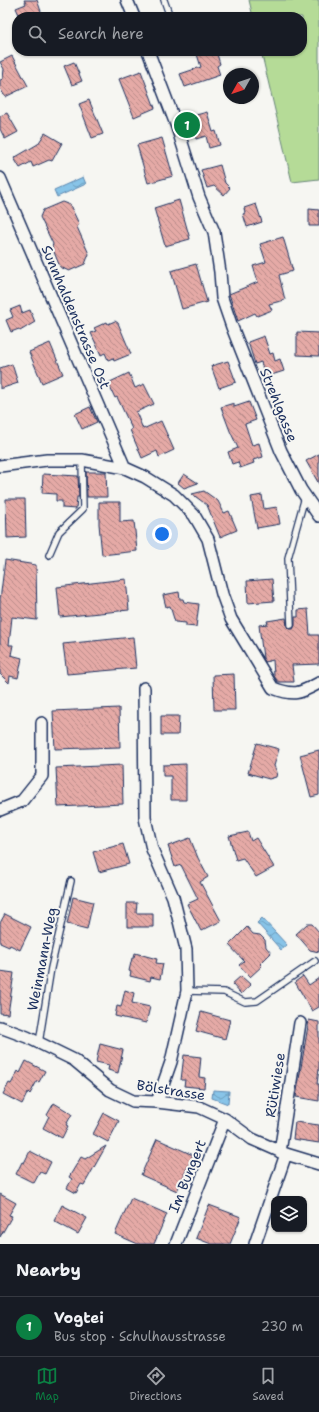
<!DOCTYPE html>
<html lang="en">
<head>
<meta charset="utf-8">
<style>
	:root { --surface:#171b24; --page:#20242c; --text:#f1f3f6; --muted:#9ea1a6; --line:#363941; --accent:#0b8043 }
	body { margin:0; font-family:"Shantell Sans",sans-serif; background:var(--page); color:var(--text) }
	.controls { position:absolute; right:12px; bottom:12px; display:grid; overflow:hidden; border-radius:8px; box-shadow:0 1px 3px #0004 }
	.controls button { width:36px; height:36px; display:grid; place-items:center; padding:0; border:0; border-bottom:1px solid var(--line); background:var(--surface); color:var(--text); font:20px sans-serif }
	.compass { position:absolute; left:223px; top:68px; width:36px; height:36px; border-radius:50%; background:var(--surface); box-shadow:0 1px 3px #0004; rotate:230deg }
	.you { position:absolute; left:162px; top:534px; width:14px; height:14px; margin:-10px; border:3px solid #fff; border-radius:50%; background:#1a73e8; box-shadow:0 0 0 6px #1a73e833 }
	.badge { display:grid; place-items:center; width:26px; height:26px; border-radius:50%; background:var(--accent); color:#fff; font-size:13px; font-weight:700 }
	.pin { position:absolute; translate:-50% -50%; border:2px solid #fff; box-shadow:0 1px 4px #0006 }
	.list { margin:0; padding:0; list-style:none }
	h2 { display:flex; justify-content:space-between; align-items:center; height:52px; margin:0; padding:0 16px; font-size:17px }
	h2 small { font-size:13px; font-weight:400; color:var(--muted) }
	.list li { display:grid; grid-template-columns:26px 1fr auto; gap:12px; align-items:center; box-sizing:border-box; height:60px; padding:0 16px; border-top:1px solid var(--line) }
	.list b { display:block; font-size:15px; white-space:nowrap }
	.list p { margin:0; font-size:13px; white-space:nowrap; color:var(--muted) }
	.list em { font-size:13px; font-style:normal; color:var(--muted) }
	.icon { flex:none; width:22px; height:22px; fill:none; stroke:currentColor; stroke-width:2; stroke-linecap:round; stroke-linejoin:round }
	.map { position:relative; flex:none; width:319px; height:1244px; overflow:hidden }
	.search { position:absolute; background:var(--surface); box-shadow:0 1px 3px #0004; left:12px; right:12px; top:12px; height:44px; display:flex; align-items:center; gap:10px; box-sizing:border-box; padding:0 14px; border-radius:16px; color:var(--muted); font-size:15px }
	.sheet { height:112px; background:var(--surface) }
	nav { display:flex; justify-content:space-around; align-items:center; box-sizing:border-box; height:56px; border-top:1px solid var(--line); background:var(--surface); font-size:11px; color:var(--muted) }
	nav a { display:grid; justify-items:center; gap:2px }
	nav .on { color:var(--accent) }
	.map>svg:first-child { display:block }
</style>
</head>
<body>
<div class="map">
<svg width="319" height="1244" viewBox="0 0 319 1244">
	<defs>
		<pattern id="water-waves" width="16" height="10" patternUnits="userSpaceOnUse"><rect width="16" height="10" fill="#88c4e8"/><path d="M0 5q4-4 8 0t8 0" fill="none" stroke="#6ea0bf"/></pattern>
		<pattern id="building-back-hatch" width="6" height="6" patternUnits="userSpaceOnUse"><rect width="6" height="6" fill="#e5aaa6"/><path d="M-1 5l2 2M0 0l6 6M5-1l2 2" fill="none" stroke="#b98b8a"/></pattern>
	</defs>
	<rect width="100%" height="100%" fill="#f6f6f2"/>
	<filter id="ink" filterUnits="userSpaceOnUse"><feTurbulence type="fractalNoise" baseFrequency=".025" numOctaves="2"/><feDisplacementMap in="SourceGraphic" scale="8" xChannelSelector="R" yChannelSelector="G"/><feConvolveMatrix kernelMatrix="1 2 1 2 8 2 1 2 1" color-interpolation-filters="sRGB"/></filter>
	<g filter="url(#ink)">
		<path fill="#b5db97" stroke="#68857a" d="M249,0h70v179l-27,3 -31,-131h41v-34h-49z"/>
		<path fill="url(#water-waves)" stroke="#5c88b1" d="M83,177l3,7 -29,13 -3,-7z
			M262,918l25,27 -6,5 -24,-27z
			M213,1090l16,1 -1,13 -16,-6z"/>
		<path fill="url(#building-back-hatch)" stroke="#1b2f5e" d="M24,0h13l6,17h-23l-4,-9 10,-4z
			M196,51h20l4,13 -3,2 3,9 -35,12 -5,-13 21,-7z
			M12,56l16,30 -23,11 -5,-9v-8l3,-1 1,-10 -4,-7z
			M74,62l8,19 -10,4 -8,-19z
			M141,71l14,37 -21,9 -15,-38z
			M89,100l14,34 -11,4 -13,-34z
			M207,112l6,20 3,-1 4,14 -11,3 -3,-12 -10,3 -7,-22z
			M7,113l11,19 -13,7 -5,-10v-13z
			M45,133l17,10 -10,18 -3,-1 -16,7 -2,-5 -11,6 -6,-10 24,-14z
			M162,138l11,38 -25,7 -11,-38z
			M220,165l5,18 5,5 -6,7 -10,-9 -7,2 -6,-18z
			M179,200l11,39 -25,7 -11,-38z
			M62,202l8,3 9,19 -2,3 12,27 -4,10 -16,7 -9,-4 -8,-20 1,-3 -13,-27 3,-7z
			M256,204l6,18 -15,5 -4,-13 2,-1 -1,-5z
			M309,209l10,1v16h-10z
			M283,237l10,34 -14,4 6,25 -16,4 3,6 -15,6 -2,-3 -17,8 -9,-27 29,-12 -5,-16 13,-4 -6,-18z
			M196,264l11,38 -25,7 -11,-38z
			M20,306l2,7 8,-3 5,12 -15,9 -1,-2 -8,3 -5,-12 7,-3 -3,-7z
			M115,321l3,2 13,31 -17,7 -1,-3 -5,2 -3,-7 -4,2 -10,-22 5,-2 -2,-3 13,-6 1,2z
			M297,332l22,1v23l-22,-1z
			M264,336l6,18 3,-1 2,8 5,-2 4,12 -19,6 -4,-15 -6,2 -7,-22z
			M50,343l13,31 -21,9 -13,-31z
			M228,361l8,21 -17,6 -8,-22z
			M12,364l6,19 -18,6v-21z
			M129,373l6,15 9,-4 10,20 -18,8 7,17 18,-8 13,29 -15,7 -2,-6 -15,7 -12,-28 2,-1 -15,-32 -2,1 -7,-15z
			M249,402l7,18 -11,4 7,21 7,-2 4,14 -10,3 1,3 -14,5 -2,-6 -6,2 -4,-12 10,-4 -8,-17 -9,-24 13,-4v4z
			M90,407l7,15 -15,7 -7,-15z
			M319,454v30l-13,-23z
			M86,472h20l1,25h-20z
			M43,474l35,2 1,21h-2l-1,12 -14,-1v-7h-6v-7l-14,-1z
			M184,474l14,9 -14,5 -6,-5z
			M204,491l14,10 6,12 5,-2 8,19 -17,7 -13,-32 -15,-11z
			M262,495l2,14 13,-2 3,17 -23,4 -6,-31z
			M6,499h19l1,38 -19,1z
			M99,502h21v20l14,-1 3,30 -35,4 -3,-31z
			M5,560l31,5 1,55 -25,-3 -3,28h4l-2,10 11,3 -4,20 -8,-2 -1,7 -9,-9v-74z
			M126,579l3,31 -69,7 -3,-30z
			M272,579l2,22 -26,2 -1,-22z
			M179,592l1,7h3l1,3 15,2 -3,23 -10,-1v-3l-11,-1 -5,-16 -4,1 -3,-12z
			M308,609l2,26h9v29l-27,1 2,17h-16l-4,-6 -1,-16 -8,2 -2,-4 -4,-33 9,-1 -1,-3 19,-3 1,9 2,2h4l2,-4v-8h3v-7z
			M133,637l3,31 -69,6 -4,-30z
			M234,674l1,36h-21l-1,-35z
			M119,708l1,39 -65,2 -2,-38z
			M161,716h18l-1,19h-17z
			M257,743l22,6 -5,17 3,6 -1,5 -7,2 -21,-6z
			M319,750v45l-8,2 -11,-42z
			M186,764v36h-15v-24h-8v-11z
			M122,765l1,39 -65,3 -2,-39z
			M248,832l3,9 5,-3 18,29 -18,10 -13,-19 -7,2 -7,-24z
			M190,838l8,20 10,19 -8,5 21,39 -20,10 -14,-27 11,-5 -17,-34 -6,2 -7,-21z
			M123,844l6,20 -30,8 -6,-20z
			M73,897l20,5 -6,27 -20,-5z
			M127,903h10l-1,10h17v14h-26z
			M5,914l26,13 -11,23 -10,-5 -1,2 -9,-4v-20z
			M307,924h5l7,8v20l-9,-2 -14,-16z
			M247,927l6,7 7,1 5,5 1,7 5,6 -11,11 2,2 -12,11 -11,-12 5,-4 -15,-16z
			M135,953l22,6 -1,4 7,1 -3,15 -9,-2 -1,4 -20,-5 1,-4 -2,-1 3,-13h2z
			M0,971l14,2 -6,41 -8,-1z
			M241,976l10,9 -10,9 -9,-10z
			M303,976l6,9 10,-7v29l-7,4 -17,-29z
			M125,990l9,3 -2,10 18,4 -4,16 -31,-7 2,-10 4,1z
			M201,1012l29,8 -5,19 -29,-8z
			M309,1020l10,2v47l-2,15h2v17l-23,-4z
			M100,1044l23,6 -5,23 -10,-3 1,-5 -13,-3z
			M184,1055l17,2 -2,20 6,1 -1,10 -20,-2 1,-6h-4z
			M26,1061l19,10 -6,11 -2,-1 -7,13 -2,-2 -6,12 -19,-10 6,-11 2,1 7,-13 2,2z
			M54,1103l18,11 -6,11 2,1 -6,12 -19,-10 6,-12 -2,-1z
			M104,1113l15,8 -11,21 -15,-8z
			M295,1122l24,3v18l-26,-4z
			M157,1139l36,16 -16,36 -36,-16z
			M106,1146l-22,39 -3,-1 -5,9 -9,-5 5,-9 -3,-2 12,-20 4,2z
			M30,1151l21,11 -6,12 -5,-2 -6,11 -18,-9 6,-12 2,1z
			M0,1194l16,9 -7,12 3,1 -12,21z
			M131,1198l36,16 -13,30h-16l-23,-10z
			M62,1205l25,13 -9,16 -24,-13z
			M209,1205l32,12 -11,27h-19l-15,-6z"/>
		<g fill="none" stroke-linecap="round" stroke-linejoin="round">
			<defs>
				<path id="lane" d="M164,0l6,17
					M49,555l10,-23 24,-23 -1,-49
					M291,625l-3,-67 17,-61
					M187,991l37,1 21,10 12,-1 58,-40
					M39,1043l12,-75 20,-87"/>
				<path id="street" d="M127,0l7,17
					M148,51l29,76 22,70 15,35 6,40 2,26 10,29 49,124 20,39 18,26
					M0,178l125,290
					M0,466l47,-6h35l43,8 20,9 29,18 20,20 14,24 14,55 9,25 42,69c21,8 26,6 46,-5
					M144,688l1,130 7,31 21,48 13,52 1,42 -16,71 -14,40
					M0,810l22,-9 20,-25v-53
					M0,1027l27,10 47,23 36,30 23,11 24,1 42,5 26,12 27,20 34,15 33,10
					M280,1152l20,-129
					M176,1244l49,-125
					M255,1244l31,-90"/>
			</defs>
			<use href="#lane" stroke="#1b2f5e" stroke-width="8"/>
			<use href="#street" stroke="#1b2f5e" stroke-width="14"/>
			<use href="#lane" stroke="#f6f6f2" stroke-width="5.5"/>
			<use href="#street" stroke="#f6f6f2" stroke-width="11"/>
		</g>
	</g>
	<g text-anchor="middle" stroke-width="4" stroke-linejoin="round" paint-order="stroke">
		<g font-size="14" fill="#1b2f5e" stroke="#f6f6f2">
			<text transform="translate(76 317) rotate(67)" y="5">Sunnhaldenstrasse Ost</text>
			<text transform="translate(279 405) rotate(68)" y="5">Strehlgasse</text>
			<text transform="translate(42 959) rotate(-79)" y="5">Weinmann-Weg</text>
			<text transform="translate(275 1085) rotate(-81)" y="5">Rütiwiese</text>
			<text transform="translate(171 1090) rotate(9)" y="5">Bölstrasse</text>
			<text transform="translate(187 1176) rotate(-68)" y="5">Im Bungert</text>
		</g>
	</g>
</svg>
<div class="controls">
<button><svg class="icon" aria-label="layers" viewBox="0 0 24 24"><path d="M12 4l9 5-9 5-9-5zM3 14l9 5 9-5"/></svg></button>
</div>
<svg class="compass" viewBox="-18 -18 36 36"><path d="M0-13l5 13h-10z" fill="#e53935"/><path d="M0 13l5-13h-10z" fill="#9ea1a6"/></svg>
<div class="you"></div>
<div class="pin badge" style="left:187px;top:125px">1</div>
<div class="search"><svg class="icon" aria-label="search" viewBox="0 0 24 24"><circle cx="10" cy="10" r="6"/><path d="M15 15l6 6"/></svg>Search here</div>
</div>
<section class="sheet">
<h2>Nearby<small></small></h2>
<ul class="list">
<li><span class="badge">1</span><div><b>Vogtei</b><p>Bus stop · Schulhausstrasse</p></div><em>230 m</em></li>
</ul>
</section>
<nav>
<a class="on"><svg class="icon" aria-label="map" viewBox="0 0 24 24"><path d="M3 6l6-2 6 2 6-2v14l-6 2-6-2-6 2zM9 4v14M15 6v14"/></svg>Map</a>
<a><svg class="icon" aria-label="directions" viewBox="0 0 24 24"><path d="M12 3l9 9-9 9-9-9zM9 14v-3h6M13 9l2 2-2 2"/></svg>Directions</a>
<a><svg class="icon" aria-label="saved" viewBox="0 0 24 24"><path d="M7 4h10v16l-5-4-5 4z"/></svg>Saved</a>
</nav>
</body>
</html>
